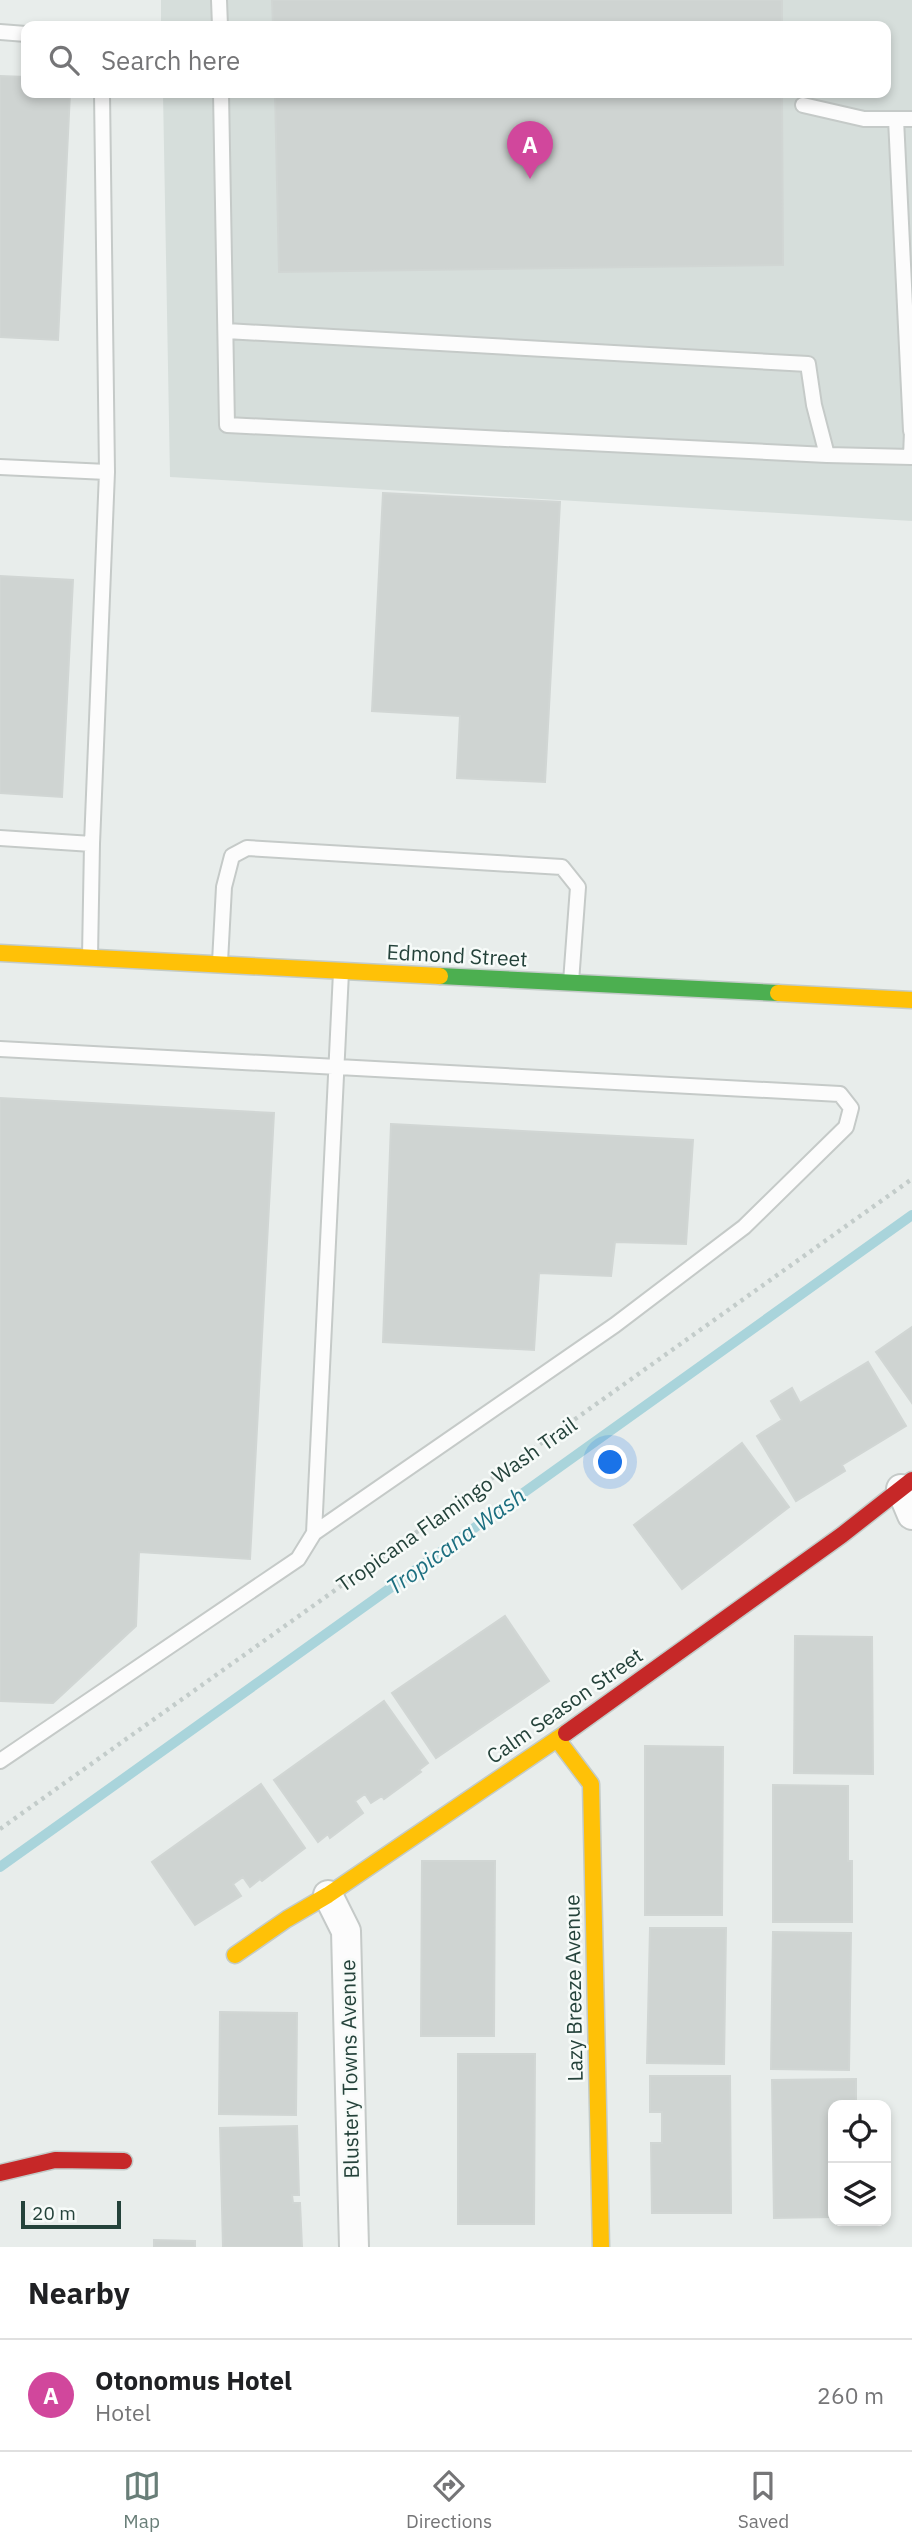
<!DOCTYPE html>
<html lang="en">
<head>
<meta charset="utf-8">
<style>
	:root { --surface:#fff; --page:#f2f2f2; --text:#202124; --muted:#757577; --line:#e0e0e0; --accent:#697e78 }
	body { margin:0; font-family:"IBM Plex Sans",sans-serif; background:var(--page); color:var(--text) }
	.controls { position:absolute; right:21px; bottom:21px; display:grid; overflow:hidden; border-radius:14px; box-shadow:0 4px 10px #0003 }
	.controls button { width:63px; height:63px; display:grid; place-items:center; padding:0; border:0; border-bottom:2px solid var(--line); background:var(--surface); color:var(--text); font:35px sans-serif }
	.scale { position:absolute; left:21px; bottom:18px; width:100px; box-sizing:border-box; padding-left:7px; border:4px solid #24423a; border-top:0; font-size:19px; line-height:24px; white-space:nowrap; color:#24423a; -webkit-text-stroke:5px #f7fbf9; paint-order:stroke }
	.you { position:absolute; left:611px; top:1463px; width:24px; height:24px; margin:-18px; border:5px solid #fff; border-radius:50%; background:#1a73e8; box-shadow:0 0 0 10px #1a73e833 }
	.badge { display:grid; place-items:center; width:46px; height:46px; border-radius:50%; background:var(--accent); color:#fff; font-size:23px; font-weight:700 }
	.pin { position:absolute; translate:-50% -58px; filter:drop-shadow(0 2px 4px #0008) }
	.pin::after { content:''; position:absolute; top:37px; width:24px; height:21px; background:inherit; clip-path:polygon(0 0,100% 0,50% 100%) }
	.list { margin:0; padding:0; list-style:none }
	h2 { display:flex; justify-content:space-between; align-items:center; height:91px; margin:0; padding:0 28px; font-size:30px }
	h2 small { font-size:23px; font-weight:400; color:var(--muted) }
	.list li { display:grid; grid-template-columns:46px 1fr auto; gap:21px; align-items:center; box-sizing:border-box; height:112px; padding:0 28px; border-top:2px solid var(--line) }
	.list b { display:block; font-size:26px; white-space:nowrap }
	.list p { margin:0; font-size:23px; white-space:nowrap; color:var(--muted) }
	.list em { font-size:23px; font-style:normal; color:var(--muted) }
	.icon { flex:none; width:38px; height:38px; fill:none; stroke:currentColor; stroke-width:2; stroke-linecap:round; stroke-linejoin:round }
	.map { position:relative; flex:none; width:912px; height:2247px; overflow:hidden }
	.search { position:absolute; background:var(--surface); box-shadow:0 4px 10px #0003; left:21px; right:21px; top:21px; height:77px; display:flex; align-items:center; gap:18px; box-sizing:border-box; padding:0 24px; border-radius:14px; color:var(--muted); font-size:26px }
	.sheet { height:203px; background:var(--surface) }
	nav { display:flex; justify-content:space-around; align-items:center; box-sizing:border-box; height:98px; border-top:2px solid var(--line); background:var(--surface); font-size:19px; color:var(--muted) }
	nav a { display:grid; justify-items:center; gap:4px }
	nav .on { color:var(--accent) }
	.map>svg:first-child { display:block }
</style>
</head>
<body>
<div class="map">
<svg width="912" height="2247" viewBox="0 0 912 2247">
	<rect width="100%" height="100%" fill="#e8edeb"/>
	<path fill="#d6dedb" d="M161,0h751v521l-742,-44 -7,-384h723v-67h-725z"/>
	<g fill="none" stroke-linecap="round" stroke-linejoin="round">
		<path stroke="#a9d4db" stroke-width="10" d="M0,1867l912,-652"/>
	</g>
	<path fill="#cfd4d2" stroke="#d1d6d4" stroke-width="2" d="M272,0h510v26h-509z
		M0,76l26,1v16h44l-12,247 -58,-3z
		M275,93h507l1,172 -504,7z
		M383,493l177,9 -15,280 -88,-4 3,-62 -88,-5z
		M0,576l73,4 -11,217 -62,-4z
		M0,1098l274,15 -24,446 -111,-7 -3,74 -83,77 -53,-2z
		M391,1124l302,16 -7,104 -71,-2 -4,34 -72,-3 -5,77 -151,-8z
		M912,1327v76l-36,-51z
		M868,1362l38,64 -64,39 3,6 -49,30 -39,-65 25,-16 -11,-19 21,-13 8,15z
		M742,1443l47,64 -107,82 -48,-64z
		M505,1616l44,65 -113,77 -44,-65z
		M795,1636l77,1 1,137 -79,-1z
		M384,1701l44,62 -9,7 2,2 -37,27 -2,-3 -11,7 -6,-9 -10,7 8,12 -33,25 -2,-4 -10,8 -44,-62z
		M645,1746l78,1 -1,168h-77z
		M261,1784l44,64 -43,33 -2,-2 -10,8 -7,-10 -10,7 8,12 -46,29 -43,-63z
		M773,1785l75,1v75h4v61h-79z
		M422,1861h73l-1,175h-73z
		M650,1928h76l-2,136 -77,-1z
		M773,1932l78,1 -2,137 -78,-1z
		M220,2012l77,1 -1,102 -77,-1z
		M458,2054h77l-1,170h-76z
		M650,2076h80l1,137h-79l-1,-70h11v-31h-12z
		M856,2079v26h-23v112l-59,1 -2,-138z
		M297,2126l2,69h-7l1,8h7l2,44h-79l-3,-119z
		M154,2240l41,1v6h-41z"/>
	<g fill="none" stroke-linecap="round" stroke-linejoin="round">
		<defs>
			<path id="lane" d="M219,0l1,26
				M0,32l26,2
				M221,93l6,332 600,30 84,2 1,-26
				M803,105l61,14h32l15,312
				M896,119h16
				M226,331l582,33 6,41 13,50
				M0,467l107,5 -5,-379
				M0,838l92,6 -2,112
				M92,844l15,-372
				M220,962l4,-75 8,-31 15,-8 315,19 16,20 -7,95
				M0,1049l840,45 11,14 -5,19 -102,100 -129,98 -301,208
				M0,1761l298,-202 16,-26 27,-561"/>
			<path id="street" d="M901,1489l11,26
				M328,1895l18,36 8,316"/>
			<path id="fast" d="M440,976l338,17"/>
			<path id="slow" d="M0,953l440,23
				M778,993l134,7
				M557,1739l34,45 10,463
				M235,1955l52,-36 41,-24 238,-162"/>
			<path id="jam" d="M566,1733l276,-198 70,-55
				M0,2173l55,-13 69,1"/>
		</defs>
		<use href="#lane" stroke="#c5cac8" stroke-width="18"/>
		<use href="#street" stroke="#c5cac8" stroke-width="32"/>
		<use href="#fast" stroke="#c3cbc8" stroke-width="19"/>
		<use href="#slow" stroke="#c3cbc8" stroke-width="19"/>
		<use href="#jam" stroke="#c3cbc8" stroke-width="19"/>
		<path stroke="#c3ccca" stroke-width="4.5" stroke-dasharray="3.5 5" stroke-linecap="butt" d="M0,1829l912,-650"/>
		<use href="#lane" stroke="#fcfcfc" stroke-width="14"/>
		<use href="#street" stroke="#fcfcfc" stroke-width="28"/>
		<use href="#fast" stroke="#4caf50" stroke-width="16"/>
		<use href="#slow" stroke="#ffc107" stroke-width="16"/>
		<use href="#jam" stroke="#c62828" stroke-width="16"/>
	</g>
	<g text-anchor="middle" stroke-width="5" stroke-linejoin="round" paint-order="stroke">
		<g font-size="21" fill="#24423a" stroke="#f7fbf9">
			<text transform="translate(457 956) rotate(3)" y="7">Edmond Street</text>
			<text transform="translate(457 1505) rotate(-35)" y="7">Tropicana Flamingo Wash Trail</text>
			<text transform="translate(565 1706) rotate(-35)" y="7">Calm Season Street</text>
			<text transform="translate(574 1988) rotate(-91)" y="7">Lazy Breeze Avenue</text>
			<text transform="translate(350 2069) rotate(-91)" y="7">Blustery Towns Avenue</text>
		</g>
		<g font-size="23" font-style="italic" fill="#1c6f80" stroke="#f7fbf9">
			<text transform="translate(456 1541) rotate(-36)" y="8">Tropicana Wash</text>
		</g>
	</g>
</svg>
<div class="controls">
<button><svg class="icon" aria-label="locate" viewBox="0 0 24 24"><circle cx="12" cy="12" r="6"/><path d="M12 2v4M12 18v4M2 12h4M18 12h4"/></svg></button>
<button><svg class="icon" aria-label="layers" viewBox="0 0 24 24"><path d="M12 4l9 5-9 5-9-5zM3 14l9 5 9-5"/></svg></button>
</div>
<div class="scale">20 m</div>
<div class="you"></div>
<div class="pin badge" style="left:530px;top:179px;background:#d1479c">A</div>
<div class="search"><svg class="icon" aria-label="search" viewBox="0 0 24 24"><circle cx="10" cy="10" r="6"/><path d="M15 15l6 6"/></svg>Search here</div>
</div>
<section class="sheet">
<h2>Nearby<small></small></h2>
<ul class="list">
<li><span class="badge" style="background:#d1479c">A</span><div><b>Otonomus Hotel</b><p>Hotel</p></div><em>260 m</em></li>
</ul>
</section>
<nav>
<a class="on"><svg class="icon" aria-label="map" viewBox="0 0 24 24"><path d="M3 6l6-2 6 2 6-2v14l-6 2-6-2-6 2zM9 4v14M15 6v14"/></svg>Map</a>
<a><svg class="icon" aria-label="directions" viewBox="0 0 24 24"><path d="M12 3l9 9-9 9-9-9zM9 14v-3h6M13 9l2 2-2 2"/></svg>Directions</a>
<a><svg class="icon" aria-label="saved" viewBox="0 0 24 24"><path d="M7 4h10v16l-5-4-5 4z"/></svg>Saved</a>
</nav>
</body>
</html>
